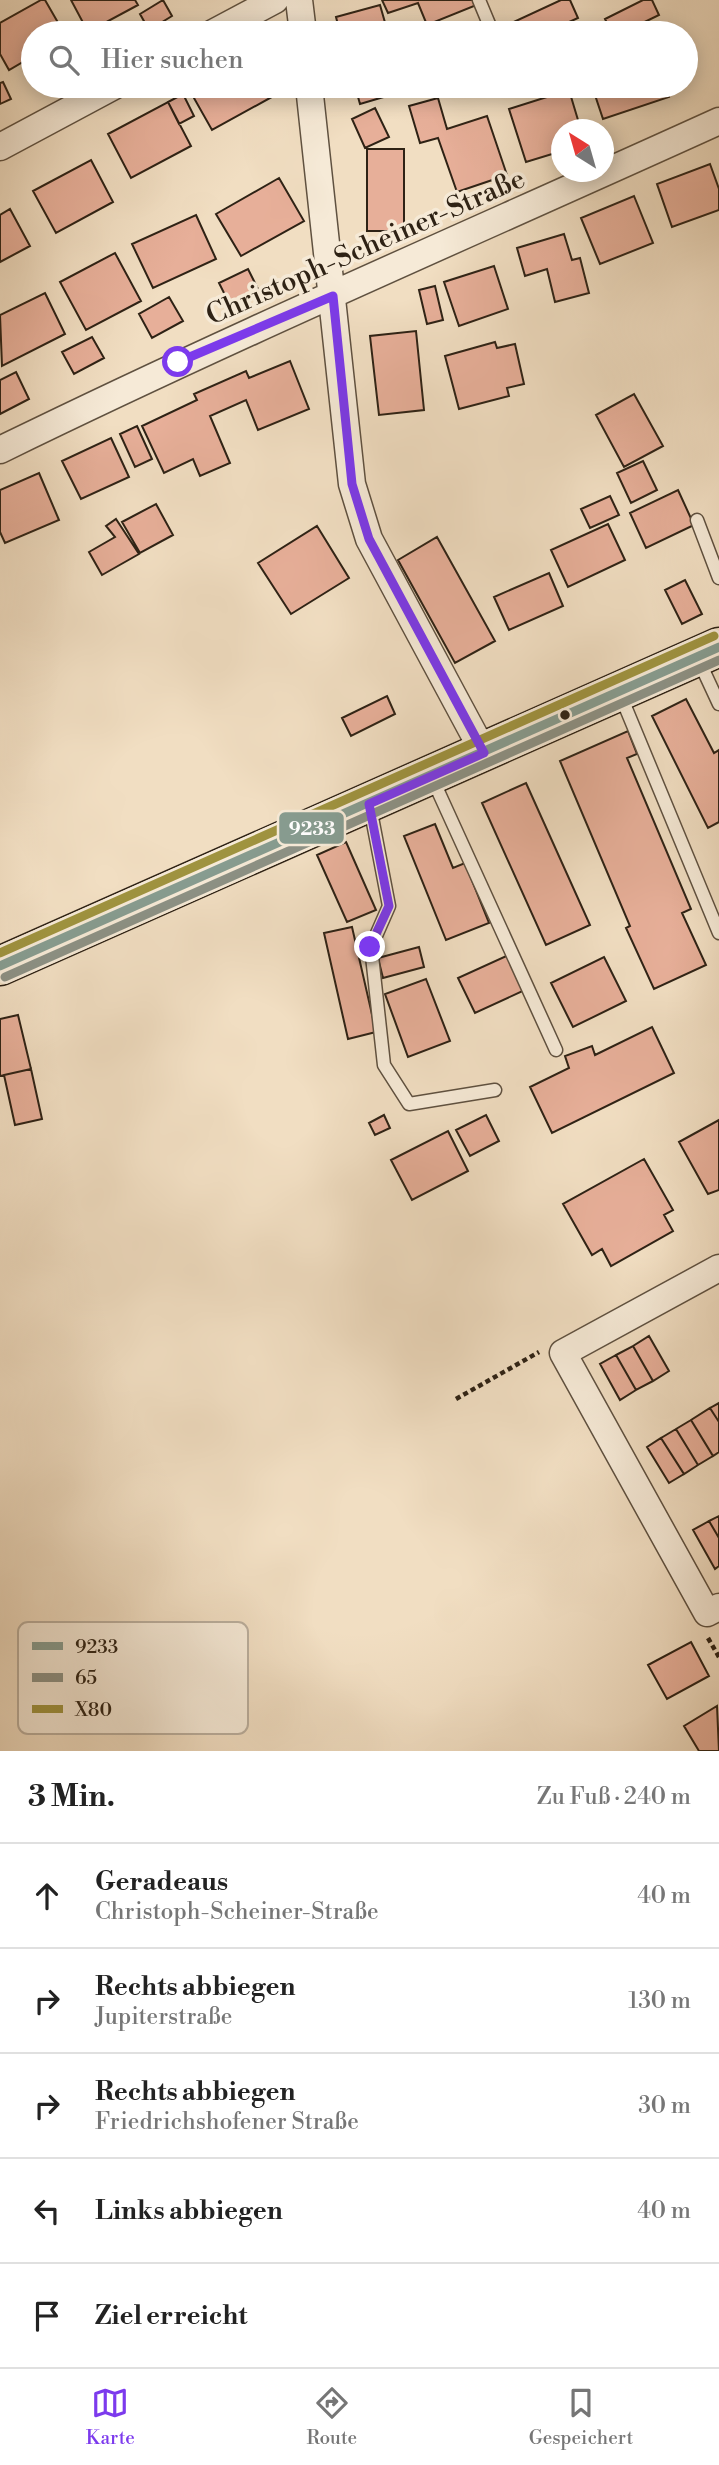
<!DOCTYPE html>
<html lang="de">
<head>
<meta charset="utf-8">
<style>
	:root { --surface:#fff; --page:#f2f2f2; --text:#222; --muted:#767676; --line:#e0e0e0; --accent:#7c3aed }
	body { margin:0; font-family:"Libre Bodoni",serif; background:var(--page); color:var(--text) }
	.compass { position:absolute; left:551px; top:119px; width:63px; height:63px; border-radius:50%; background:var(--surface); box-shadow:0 4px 18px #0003; rotate:323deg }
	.stop { position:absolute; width:21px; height:21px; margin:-16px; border:5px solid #7c3aed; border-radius:50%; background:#fff }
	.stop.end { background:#7c3aed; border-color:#fff; box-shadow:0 2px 7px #0008 }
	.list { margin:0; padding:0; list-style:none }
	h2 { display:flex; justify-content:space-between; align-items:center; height:91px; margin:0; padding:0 28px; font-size:30px }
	h2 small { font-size:23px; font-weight:400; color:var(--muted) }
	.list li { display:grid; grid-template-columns:46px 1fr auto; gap:21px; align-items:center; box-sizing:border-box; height:105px; padding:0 28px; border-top:2px solid var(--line) }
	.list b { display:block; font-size:26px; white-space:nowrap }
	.list p { margin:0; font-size:23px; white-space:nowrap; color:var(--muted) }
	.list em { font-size:23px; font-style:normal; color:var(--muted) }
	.icon { flex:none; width:38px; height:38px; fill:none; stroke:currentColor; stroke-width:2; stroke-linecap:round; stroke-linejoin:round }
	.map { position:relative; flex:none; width:719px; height:1751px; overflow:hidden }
	.search { position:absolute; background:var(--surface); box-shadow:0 4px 18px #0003; left:21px; right:21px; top:21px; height:77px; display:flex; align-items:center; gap:18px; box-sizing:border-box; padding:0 24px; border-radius:38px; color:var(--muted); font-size:26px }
	.sheet { height:616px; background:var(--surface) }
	nav { display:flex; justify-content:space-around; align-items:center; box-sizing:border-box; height:98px; border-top:2px solid var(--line); background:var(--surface); font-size:19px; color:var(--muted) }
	nav a { display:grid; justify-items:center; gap:4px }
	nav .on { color:var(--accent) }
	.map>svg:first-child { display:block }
</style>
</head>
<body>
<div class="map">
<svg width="719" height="1751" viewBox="0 0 719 1751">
	<rect width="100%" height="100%" fill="#f1dec2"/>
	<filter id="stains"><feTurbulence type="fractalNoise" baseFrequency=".00286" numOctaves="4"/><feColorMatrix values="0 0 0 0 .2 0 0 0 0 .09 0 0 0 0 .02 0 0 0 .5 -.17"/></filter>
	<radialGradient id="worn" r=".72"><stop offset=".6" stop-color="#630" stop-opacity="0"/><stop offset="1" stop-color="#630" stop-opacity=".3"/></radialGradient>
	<path fill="#e7af99" stroke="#2e2215" stroke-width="2" d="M41,0h4l19,33h-31v23l-24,14 -9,-16v-31z
		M71,0h64l3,5 -50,27z
		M163,0l9,16 -23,14 -9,-16z
		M382,0h95l2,4 -52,21 -9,-22 -30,10z
		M561,0h9l8,18 -33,15h-39l-3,-6z
		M643,0h9l7,15 -37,18h-10l-7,-14z
		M380,5l8,28h-48l-4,-16z
		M3,82l8,17 -11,5v-21z
		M200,86h75l4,7 -67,37 -22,-39z
		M355,86h48l1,5 -44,13z
		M592,86h73l4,11 -66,22z
		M569,90l12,40h-19v21l-36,11 -17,-53z
		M183,94l11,22 -15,8 -11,-22z
		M438,98l9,31 40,-13 20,59 -50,17 -19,-54 -18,5 -11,-37z
		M168,102l23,44 -60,32 -23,-44z
		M375,108l14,29 -24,11 -13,-29z
		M367,149h37v82h-37z
		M91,160l22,42 -57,31 -23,-42z
		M710,164l9,25v21l-47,17 -15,-43z
		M279,178l25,43 -63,35 -25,-42z
		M634,196l19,47 -53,21 -19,-46z
		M10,209l20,37 -30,16v-47z
		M196,215l20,44 -63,29 -21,-44z
		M564,234l8,26 8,-2 9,35 -34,9 -8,-33 -22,7 -8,-28z
		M115,253l26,48 -55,29 -26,-48z
		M494,266l14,43 -49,17 -15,-44z
		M248,269l11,22 -29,14 -11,-22z
		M435,286l8,34 -16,4 -8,-34z
		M45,293l20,41 -63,32 -2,-51z
		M169,297l14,24 -31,17 -13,-24z
		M416,331l8,79 -45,5 -9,-79z
		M92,337l12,21 -30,16 -12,-22z
		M495,342l2,6 18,-4 9,40 -17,4 2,8 -50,13 -14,-53z
		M290,361l19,48 -51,21 -12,-30 -36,16 20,47 -30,13 -7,-17 -29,14 -22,-47 55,-26 -3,-6 52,-23 3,7z
		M16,372l13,27 -29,15v-34z
		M634,394l29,52 -39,21 -28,-52z
		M137,426l15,33 -17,8 -15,-33z
		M111,438l18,39 -48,22 -19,-38z
		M643,461l14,29 -26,13 -14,-30z
		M39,473l20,47 -54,23 -5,-11v-42z
		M678,490l16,35 -48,23 -16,-35z
		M610,496l9,19 -29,13 -9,-19z
		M156,504l17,31 -33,18 -18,-31z
		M116,519l23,35 -37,21 -13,-23 26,-15 -9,-11z
		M608,524l17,36 -57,27 -17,-37z
		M317,526l32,52 -58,36 -33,-51z
		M437,537l58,104 -40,22 -57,-103z
		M549,573l14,33 -54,24 -15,-33z
		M685,580l17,34 -20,10 -17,-34z
		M387,696l8,18 -44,22 -9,-18z
		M686,699l28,54 5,-3v72l-11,6 -56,-112z
		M628,731l9,23 -10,4 64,151 -9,4 24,52 -52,24 -28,-61 4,-2 -70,-165z
		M526,783l64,142 -44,20 -64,-142z
		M435,824l18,44 12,-5 24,60 -43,17 -42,-104z
		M346,842l30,68 -29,12 -30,-67z
		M352,927l24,105 -28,7 -24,-106z
		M419,947l5,20 -41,11 -5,-20z
		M511,954l16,35 -52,24 -17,-35z
		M604,957l22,44 -53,26 -22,-44z
		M426,979l24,62 -42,16 -23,-63z
		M18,1015l13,54 -31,7v-57z
		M652,1027l22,46 -122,60 -22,-46 39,-19 -4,-12 27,-10 3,9z
		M31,1069l11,50 -27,6 -11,-50z
		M384,1115l6,13 -15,7 -6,-12z
		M486,1115l13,26 -29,15 -14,-26z
		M719,1120v70l-11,4 -29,-52z
		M448,1131l20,40 -56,29 -21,-40z
		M644,1159l29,51 -9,5 9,16 -62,35 -9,-17 -10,6 -29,-51z
		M649,1336l20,35 -16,10 -20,-35z
		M633,1346l20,35 -17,9 -20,-35z
		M616,1355l20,35 -16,10 -20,-36z
		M719,1403v19l-9,-14z
		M710,1408l9,14v30l-6,4 -22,-36z
		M691,1420l22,36 -15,9 -22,-36z
		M676,1429l22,36 -14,9 -23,-36z
		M661,1438l23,36 -15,9 -22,-36z
		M719,1516v22l-10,-17z
		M709,1521l10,17v28l-4,3 -22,-39z
		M691,1642l18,34 -42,23 -19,-34z
		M717,1706l2,45h-20l-15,-25z"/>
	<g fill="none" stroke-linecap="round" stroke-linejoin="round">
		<defs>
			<path id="service" d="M479,0l10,24
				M697,520l22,58
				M699,661l20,43
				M620,694l99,239
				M433,780l123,270
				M370,807l19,99 -18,41 13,118 25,39 86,-14"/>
			<path id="minor" d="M299,0l4,33
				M213,33l62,-33
				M309,86l43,398 17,55 115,214
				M0,147l114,-61
				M0,450c237,-116 479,-220 719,-329
				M719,1268l-156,85 144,260 12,-6"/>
			<path id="primary" d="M0,966l719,-319"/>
		</defs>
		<use href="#service" stroke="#5f5140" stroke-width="15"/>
		<use href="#minor" stroke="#5f5140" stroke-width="29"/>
		<use href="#primary" stroke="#2e2215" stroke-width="41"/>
		<path stroke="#2e2215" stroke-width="4.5" stroke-dasharray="5 3.5" stroke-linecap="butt" d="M456,1399l83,-47
			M708,1638l11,19"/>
		<use href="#service" stroke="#f6ead7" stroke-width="12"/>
		<use href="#minor" stroke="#f6ead7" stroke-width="26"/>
		<use href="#primary" stroke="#f1dec2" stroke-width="38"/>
		<defs>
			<path id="bus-1" d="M0,966l719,-319"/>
			<path id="bus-2" d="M5,977l714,-317"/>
			<path id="bus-3" d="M0,953l714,-317"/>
		</defs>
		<use href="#bus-1" stroke="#f6ead7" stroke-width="14"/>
		<use href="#bus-2" stroke="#f6ead7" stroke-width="14"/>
		<use href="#bus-3" stroke="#f6ead7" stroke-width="14"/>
		<use href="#bus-1" stroke="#879c90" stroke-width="9"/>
		<use href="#bus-2" stroke="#8c9185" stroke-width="9"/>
		<use href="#bus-3" stroke="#9f933f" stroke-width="9"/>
	</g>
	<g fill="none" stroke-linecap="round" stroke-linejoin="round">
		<path stroke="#7c3aed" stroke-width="9" d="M178,362l155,-66 19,188 17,55 115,214 -115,51 20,102 -19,41"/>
	</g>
	<circle fill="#2e2215" stroke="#f6ead7" stroke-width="2.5" cx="565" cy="715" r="6"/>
	<g text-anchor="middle" stroke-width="7" stroke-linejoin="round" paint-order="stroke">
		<g font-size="28" fill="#2e2215" stroke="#f6ead7">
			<text transform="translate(365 246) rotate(-24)" y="10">Christoph-Scheiner-Straße</text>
		</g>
	</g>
	<rect x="18" y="1622" width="230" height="112" rx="10" fill="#f6ead7" stroke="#baae9d" stroke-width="2"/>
	<rect x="32" y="1642" width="31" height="8" fill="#879c90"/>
	<rect x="32" y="1673" width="31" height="9" fill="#8c9185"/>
	<rect x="32" y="1705" width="31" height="8" fill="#9f933f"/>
	<g font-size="19" fill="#2e2215">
		<text x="75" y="1653">9233</text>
		<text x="75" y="1684">65</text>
		<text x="75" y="1716">X80</text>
	</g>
	<rect stroke="#f6ead7" stroke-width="2.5" x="278" y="811" width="67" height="34" rx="7" fill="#879c90"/>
	<g font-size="19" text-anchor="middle" font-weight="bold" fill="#fff">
		<text x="312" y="835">9233</text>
	</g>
	<rect width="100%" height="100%" filter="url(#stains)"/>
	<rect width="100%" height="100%" fill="url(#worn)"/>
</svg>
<svg class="compass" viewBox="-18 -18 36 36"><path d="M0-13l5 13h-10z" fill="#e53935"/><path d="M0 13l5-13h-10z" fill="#767676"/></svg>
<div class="stop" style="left:178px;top:362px"></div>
<div class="stop end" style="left:370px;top:947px"></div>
<div class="search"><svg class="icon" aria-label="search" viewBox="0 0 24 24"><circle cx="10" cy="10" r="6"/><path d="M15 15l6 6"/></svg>Hier suchen</div>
</div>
<section class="sheet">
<h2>3 Min.<small>Zu Fuß · 240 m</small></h2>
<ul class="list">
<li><svg class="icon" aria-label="ahead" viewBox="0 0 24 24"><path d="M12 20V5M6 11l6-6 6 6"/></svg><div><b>Geradeaus</b><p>Christoph-Scheiner-Straße</p></div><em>40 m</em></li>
<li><svg class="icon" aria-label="right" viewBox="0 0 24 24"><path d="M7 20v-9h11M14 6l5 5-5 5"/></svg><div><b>Rechts abbiegen</b><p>Jupiterstraße</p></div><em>130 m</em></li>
<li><svg class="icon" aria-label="right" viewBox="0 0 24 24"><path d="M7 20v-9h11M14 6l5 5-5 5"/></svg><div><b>Rechts abbiegen</b><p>Friedrichshofener Straße</p></div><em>30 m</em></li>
<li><svg class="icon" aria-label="left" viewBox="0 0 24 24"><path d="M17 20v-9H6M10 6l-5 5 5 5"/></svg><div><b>Links abbiegen</b></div><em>40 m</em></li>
<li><svg class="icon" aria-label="arrive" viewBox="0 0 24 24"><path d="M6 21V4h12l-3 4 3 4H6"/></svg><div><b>Ziel erreicht</b></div></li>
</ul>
</section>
<nav>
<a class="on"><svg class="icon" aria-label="map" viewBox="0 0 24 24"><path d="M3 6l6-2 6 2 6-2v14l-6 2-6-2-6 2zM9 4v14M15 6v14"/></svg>Karte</a>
<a><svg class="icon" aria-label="directions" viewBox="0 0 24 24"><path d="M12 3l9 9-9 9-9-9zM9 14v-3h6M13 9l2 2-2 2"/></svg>Route</a>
<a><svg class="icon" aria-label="saved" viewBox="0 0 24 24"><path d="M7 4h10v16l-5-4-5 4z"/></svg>Gespeichert</a>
</nav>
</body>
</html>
